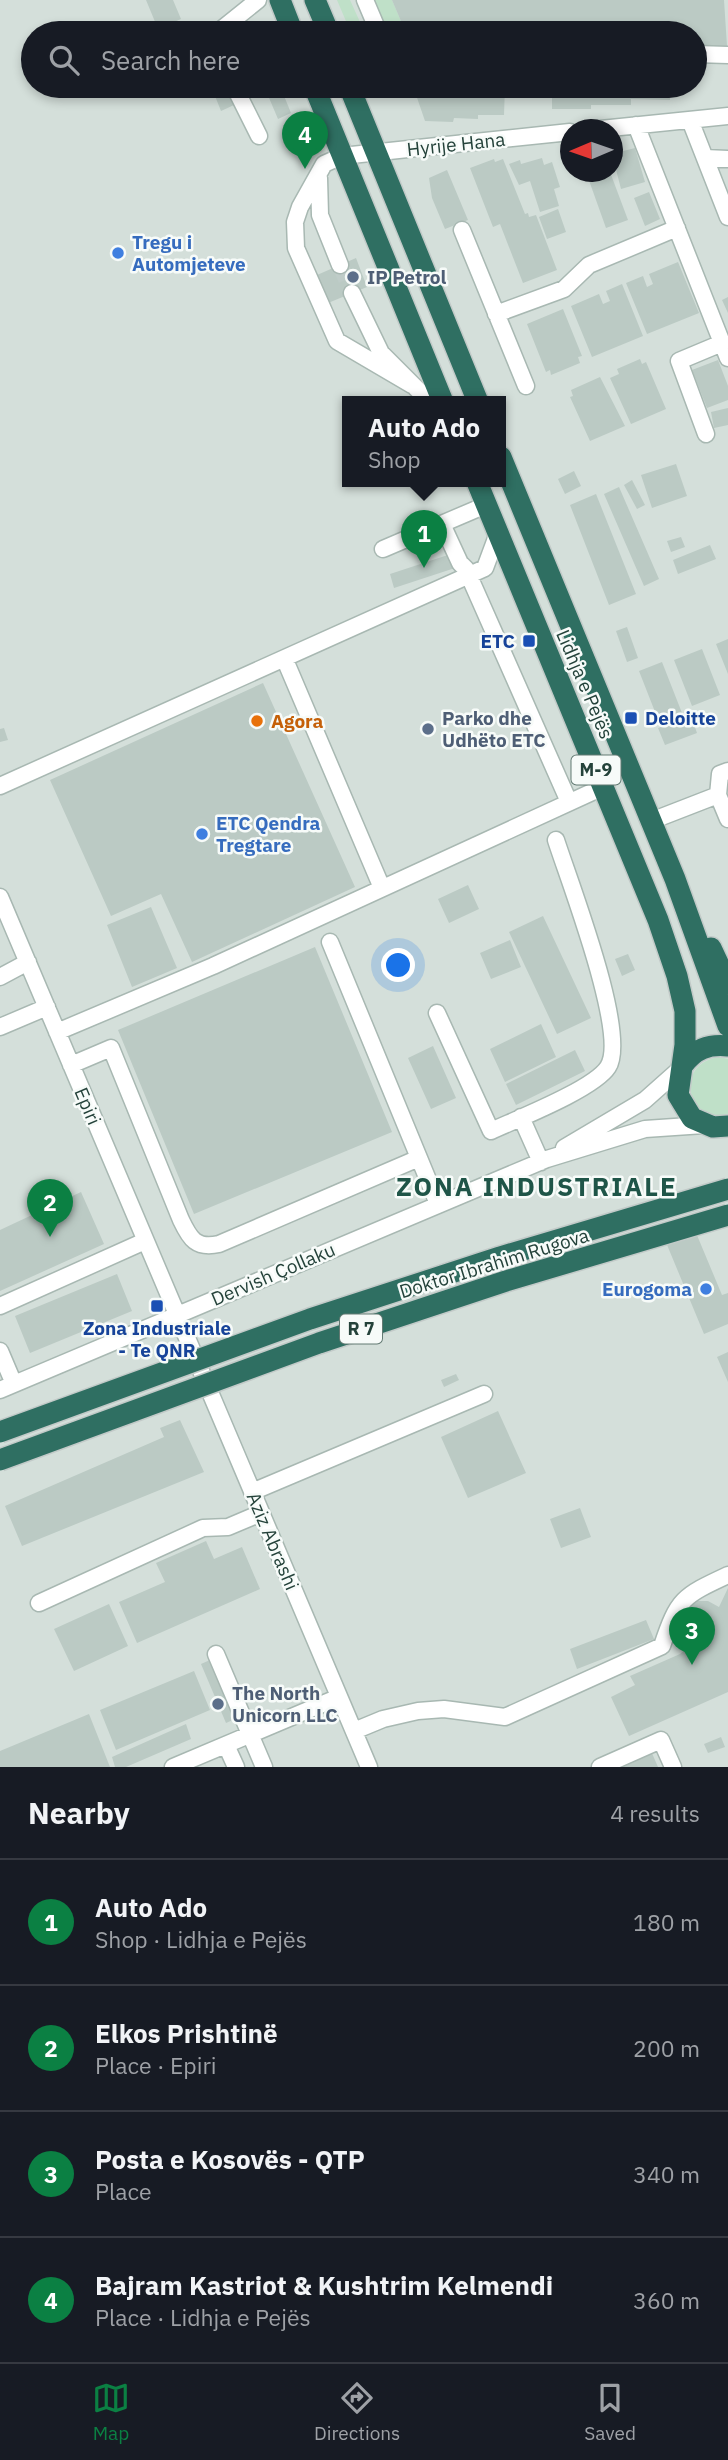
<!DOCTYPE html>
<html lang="en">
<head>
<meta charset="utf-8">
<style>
	:root { --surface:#171b24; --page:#20242c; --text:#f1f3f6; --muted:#9ea1a6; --line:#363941; --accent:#0b8043 }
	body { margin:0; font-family:"IBM Plex Sans",sans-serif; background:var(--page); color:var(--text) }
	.compass { position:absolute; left:560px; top:119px; width:63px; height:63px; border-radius:50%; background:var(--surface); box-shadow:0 4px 10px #0003; rotate:268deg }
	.you { position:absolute; left:399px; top:966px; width:24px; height:24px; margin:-18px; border:5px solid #fff; border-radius:50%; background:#1a73e8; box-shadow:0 0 0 10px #1a73e833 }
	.badge { display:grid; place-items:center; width:46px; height:46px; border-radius:50%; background:var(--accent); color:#fff; font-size:23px; font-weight:700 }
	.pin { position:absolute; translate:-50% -58px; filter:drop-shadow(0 2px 4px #0008) }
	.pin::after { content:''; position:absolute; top:37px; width:24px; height:21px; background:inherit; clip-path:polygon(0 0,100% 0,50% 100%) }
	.popup { position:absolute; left:342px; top:396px; width:164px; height:91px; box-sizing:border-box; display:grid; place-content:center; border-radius:0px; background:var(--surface); filter:drop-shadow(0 2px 5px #0005); font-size:23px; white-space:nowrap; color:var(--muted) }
	.popup b { font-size:26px; color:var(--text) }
	.popup::after { content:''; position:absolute; left:50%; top:100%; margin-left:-14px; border:14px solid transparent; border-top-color:var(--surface) }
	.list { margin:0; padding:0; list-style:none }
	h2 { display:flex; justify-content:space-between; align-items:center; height:91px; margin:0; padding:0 28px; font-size:30px }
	h2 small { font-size:23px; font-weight:400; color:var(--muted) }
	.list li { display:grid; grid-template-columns:46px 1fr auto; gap:21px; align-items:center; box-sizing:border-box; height:126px; padding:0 28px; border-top:2px solid var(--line) }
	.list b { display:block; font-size:26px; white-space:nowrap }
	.list p { margin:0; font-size:23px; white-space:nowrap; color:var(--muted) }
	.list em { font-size:23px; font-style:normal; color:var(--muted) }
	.icon { flex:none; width:38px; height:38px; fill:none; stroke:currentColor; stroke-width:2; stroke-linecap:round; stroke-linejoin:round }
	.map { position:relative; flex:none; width:728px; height:1767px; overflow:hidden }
	.search { position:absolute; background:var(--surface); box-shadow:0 4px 10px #0003; left:21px; right:21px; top:21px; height:77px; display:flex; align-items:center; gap:18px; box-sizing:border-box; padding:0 24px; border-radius:38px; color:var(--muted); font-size:26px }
	.sheet { height:595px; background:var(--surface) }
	nav { display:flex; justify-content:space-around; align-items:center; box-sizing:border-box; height:98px; border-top:2px solid var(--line); background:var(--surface); font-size:19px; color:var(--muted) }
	nav a { display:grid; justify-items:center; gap:4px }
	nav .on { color:var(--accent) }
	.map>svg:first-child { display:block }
</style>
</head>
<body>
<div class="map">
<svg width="728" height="1767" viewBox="0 0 728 1767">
	<rect width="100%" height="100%" fill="#e6efeb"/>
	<path fill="#d4dfda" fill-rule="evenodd" d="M0,0h728v1767h-728zM33,33h662v53h-662zM570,130h42v42h-42zM347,402h154v80h-154z"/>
	<path fill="#bfe0c8" d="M337,0h13l15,33h-14z
		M372,0h20l14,33h-19z
		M719,1057l9,2v55c-41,11 -55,-50 -9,-57z"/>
	<path fill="#bbcac4" d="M146,0h27l8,19 -23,10z
		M392,0h332l3,46h-32v-13h-289z
		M211,86h15l8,19 -13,6z
		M264,86h16l11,27 -13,6z
		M413,86h92l-1,29h-26v4l-24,-1 -1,4 -28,-1z
		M552,86h118v14l-39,-1v6h-40v4h-39z
		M635,148l10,34 -24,7 -9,-35z
		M542,158l2,7 8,-3 8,25 -6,2 5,17 -19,6 -10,-31 -11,4 -10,-21 11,-4 1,4z
		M494,159l1,3 8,-3 22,55 3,-1 1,4 7,-2 21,55 -34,13 -23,-59 -7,3 -23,-59z
		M447,170l21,50 -23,9 -13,-31 -3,-20z
		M586,172h24l18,48 -22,8z
		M649,192l11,27 -15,7 -11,-28z
		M558,209l8,23 -19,7 -8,-22z
		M356,258l11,29 -39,16 -11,-28z
		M678,262l21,51 -52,21 -21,-51 17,-7 4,11 6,-3 -4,-10z
		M622,284l21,52 -51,21 -21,-51 28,-12 4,10 7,-3 -4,-10z
		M728,297v16l-6,-13z
		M563,309l19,47 -4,1 2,6 -29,12 -1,-5 -4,2 -19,-48z
		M640,359l2,5 4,-2 20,47 -35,15 -21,-46 9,-4 -2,-5z
		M718,360l10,26v14l-21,8 -15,-38z
		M600,377l25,49 -35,15 -20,-44 3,-1 -2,-6z
		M728,408v17l-14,3 -3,-16z
		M676,464l11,32 -35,12 -11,-33z
		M574,471l7,15 -16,8 -7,-15z
		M632,480l13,25 -8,4 -13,-24z
		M619,487l40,92 -15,7 -40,-92z
		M596,494l40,100 -27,11 -39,-100z
		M681,537l4,10 -14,5 -4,-11z
		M710,545l6,14 -38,15 -5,-14z
		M451,554l4,14 -61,20 -4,-14z
		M627,627l11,31 -11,4 -11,-31z
		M728,639v35l-12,-30z
		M702,649l18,46 -28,11 -18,-46z
		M662,662l20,51 -23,9 -20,-51z
		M263,683l92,204 -163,75 -31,-68 -50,22 -61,-136z
		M691,716l6,17 -32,12 -7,-17z
		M4,728l4,12 -8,2v-13z
		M468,885l11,24 -30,14 -11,-24z
		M151,907l26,61 -45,19 -25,-62z
		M543,916l48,102 -34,16 -48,-102z
		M510,940l11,27 -30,12 -11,-26z
		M315,947l77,185 -198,82 -76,-184z
		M628,954l7,16 -13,6 -7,-17z
		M541,1024l15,33 -51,25 -15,-33z
		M433,1046l23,52 -25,11 -23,-51z
		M575,1050l10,21 -69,34 -10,-21z
		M81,1192l23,52 -104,47v-61z
		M694,1228l28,67 6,-2v31l-24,10 -39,-94z
		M117,1274l15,37 -102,42 -15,-37z
		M728,1352v30l-11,-25z
		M456,1374l3,6 -15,7 -3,-7z
		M498,1411l28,62 -58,25 -27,-61z
		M180,1420l24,52 -182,74 -17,-40 159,-69 -4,-9z
		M580,1508l11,29 -30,11 -11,-29z
		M206,1541l8,18 28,-12 18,42 -123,54 -18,-41 46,-20 -9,-19z
		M728,1588v104l-99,44 -18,-39 24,-12 -5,-9 50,-22 8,-7 -4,-6 1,-30 8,-10h15l11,6z
		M109,1604l19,42 -54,25 -20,-42z
		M646,1620l8,19 -77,30 -7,-20z
		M210,1660l25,59 -9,4 -25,-59z
		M194,1671l16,39 -94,40 -16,-40z
		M89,1714l21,53h-110v-16z
		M186,1724l5,15 -65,28h-11l-3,-10z
		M721,1737l4,10 -17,6 -4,-9z
		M651,1751l7,16h-44z"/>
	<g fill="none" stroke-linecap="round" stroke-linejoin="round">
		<path stroke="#bfccc8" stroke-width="16" stroke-dasharray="16 8" stroke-linecap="butt" d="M340,265l12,28"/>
		<defs>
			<path id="minor" d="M365,0l14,33
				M217,33l41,-33
				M695,54l33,1
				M234,86l25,50
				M690,120l38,97
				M636,125l92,233
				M591,130l137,-14
				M705,158l23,1
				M319,178l1,37 20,50
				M462,230l64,156
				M352,293l29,60 49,49
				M496,314l68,-25 25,-24 88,-37
				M412,385l-75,-44 -41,-93 -1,-26 5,-15 24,-43 18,-8 228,-24
				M706,434l-27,-73 43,-18
				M442,524l18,39 6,6 103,233
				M383,549l103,-44
				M285,660l97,228
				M728,771l-8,3 -2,21 10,24
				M0,786l485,-218 13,-35
				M651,821l67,-26
				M0,897l369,870
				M330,942l108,262
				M0,977l28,-15
				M437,1013l54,118c26,-12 103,-42 117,-64 21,-32 -39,-186 -52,-227
				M0,1027l47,-20
				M57,1032l156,-66 390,-179
				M71,1065l40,-17 70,172c9,19 15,29 38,24l200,-86
				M521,1117l20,45
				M564,1148l81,-48 36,-32
				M0,1306l145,-65
				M0,1351l14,33
				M0,1390l547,-231 98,-30 59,-4
				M252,1492l232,-98
				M39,1603l164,-75 25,-1 33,-14
				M216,1654l48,113
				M354,1731l29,-12 35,-8 26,-2 61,8 157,-71c16,-48 21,-50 66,-71
				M226,1745l10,22
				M173,1767l166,-70
				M600,1767l61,-27 12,27"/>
			<path id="highway" d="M280,0l13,33
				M315,0l14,33
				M314,86l129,316
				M349,86l129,316
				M501,457l174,422 53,147
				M477,482l181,438 19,56 8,35v34l-7,50 14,23 21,9 15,-1
				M711,948l17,36
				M683,1065c12,-16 25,-21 45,-19"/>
		</defs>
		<use href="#minor" stroke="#a8b8b2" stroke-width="19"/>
		<use href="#highway" stroke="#c2cac8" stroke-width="24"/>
		<use href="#minor" stroke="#fff" stroke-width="16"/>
		<use href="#highway" stroke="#2f6f62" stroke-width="21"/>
		<defs>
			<path id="highway-bridge" d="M0,1432l310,-113 190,-62 228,-68
				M0,1460l319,-117 187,-62 222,-66"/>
		</defs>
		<use href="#highway-bridge" stroke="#c2cac8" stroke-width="24" stroke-linecap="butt"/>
		<use href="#highway-bridge" stroke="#2f6f62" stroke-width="21"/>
	</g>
	<g fill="#3f7fe0" stroke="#f7fbf9" stroke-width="2.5">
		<circle cx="118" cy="253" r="7"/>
		<circle cx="202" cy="834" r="7"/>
		<circle cx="706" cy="1289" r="7"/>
	</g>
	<g fill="#5c6f8a" stroke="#f7fbf9" stroke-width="2.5">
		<circle cx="353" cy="277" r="7"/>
		<circle cx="428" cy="729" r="7"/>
		<circle cx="218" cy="1704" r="7"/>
	</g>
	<g fill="#1a4fb4" stroke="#f7fbf9" stroke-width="2.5">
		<rect x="522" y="634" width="14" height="14" rx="3.5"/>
		<rect x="624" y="711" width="14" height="14" rx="3.5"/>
		<rect x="150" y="1299" width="14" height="14" rx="3.5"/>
	</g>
	<circle fill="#e8710a" stroke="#f7fbf9" stroke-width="2.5" cx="257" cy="721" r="7"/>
	<g text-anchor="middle" stroke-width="5" stroke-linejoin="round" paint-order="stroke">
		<g fill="#f7fbf9" stroke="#637a73" stroke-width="2">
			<rect x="571.5" y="755.5" width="49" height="29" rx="5"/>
			<rect x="340" y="1314.5" width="42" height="29" rx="5"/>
		</g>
		<g font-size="18" font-weight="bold" fill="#24423a">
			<text x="596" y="776">M-9</text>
			<text x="361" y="1335">R 7</text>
		</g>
		<g font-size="19" fill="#24423a" stroke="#f7fbf9">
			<text transform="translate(456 144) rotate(-6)" y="7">Hyrije Hana</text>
			<text transform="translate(585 684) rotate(67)" y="7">Lidhja e Pejës</text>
			<text transform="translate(88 1106) rotate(67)" y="7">Epiri</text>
			<text transform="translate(494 1263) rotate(-17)" y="7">Doktor Ibrahim Rugova</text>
			<text transform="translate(273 1274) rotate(-23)" y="7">Dervish Çollaku</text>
			<text transform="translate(273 1541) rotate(67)" y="7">Aziz Abrashi</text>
		</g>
		<g font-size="19" font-weight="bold" fill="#366cbe" stroke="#f7fbf9" text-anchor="start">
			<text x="132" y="249">Tregu i<tspan x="132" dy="22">Automjeteve</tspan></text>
			<text x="216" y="830">ETC Qendra<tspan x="216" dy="22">Tregtare</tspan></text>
			<text x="692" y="1296" text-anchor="end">Eurogoma</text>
		</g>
		<g font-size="19" font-weight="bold" fill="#4e5e75" stroke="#f7fbf9" text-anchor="start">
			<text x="367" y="284">IP Petrol</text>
			<text x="442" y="725">Parko dhe<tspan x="442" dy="22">Udhëto ETC</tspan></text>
			<text x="232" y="1700">The North<tspan x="232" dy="22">Unicorn LLC</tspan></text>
		</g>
		<g font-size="19" font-weight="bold" fill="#164399" stroke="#f7fbf9" text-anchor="end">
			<text x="515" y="648">ETC</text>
			<text x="645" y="725" text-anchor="start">Deloitte</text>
			<text x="157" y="1335" text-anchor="middle">Zona Industriale<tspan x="157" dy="22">- Te QNR</tspan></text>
		</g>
		<g font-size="19" font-weight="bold" fill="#c56008" stroke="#f7fbf9" text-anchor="start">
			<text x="271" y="728">Agora</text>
		</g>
		<g font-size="26" font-weight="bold" letter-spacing="2" fill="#1f5548" stroke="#f7fbf9">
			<text x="537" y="1196">ZONA INDUSTRIALE</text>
		</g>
	</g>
</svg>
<svg class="compass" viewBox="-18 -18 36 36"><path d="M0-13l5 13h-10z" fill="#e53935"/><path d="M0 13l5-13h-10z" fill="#9ea1a6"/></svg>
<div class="you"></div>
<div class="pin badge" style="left:424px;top:568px">1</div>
<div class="popup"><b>Auto Ado</b>Shop</div>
<div class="pin badge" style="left:50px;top:1237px">2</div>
<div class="pin badge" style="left:692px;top:1665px">3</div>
<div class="pin badge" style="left:305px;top:169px">4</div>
<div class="search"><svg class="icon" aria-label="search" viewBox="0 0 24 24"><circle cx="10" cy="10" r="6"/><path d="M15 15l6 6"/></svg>Search here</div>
</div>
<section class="sheet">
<h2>Nearby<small>4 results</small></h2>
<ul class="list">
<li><span class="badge">1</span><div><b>Auto Ado</b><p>Shop · Lidhja e Pejës</p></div><em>180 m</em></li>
<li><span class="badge">2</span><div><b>Elkos Prishtinë</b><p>Place · Epiri</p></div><em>200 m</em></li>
<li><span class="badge">3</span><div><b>Posta e Kosovës - QTP</b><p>Place</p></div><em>340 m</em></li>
<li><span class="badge">4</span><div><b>Bajram Kastriot &amp; Kushtrim Kelmendi</b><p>Place · Lidhja e Pejës</p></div><em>360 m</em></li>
</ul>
</section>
<nav>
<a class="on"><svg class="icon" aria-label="map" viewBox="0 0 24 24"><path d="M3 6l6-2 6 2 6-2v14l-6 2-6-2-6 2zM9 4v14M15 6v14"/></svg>Map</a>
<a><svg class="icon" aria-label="directions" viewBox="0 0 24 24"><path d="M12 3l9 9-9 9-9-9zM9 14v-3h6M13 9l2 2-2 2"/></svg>Directions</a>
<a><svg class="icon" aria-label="saved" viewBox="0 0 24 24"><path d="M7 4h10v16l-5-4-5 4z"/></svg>Saved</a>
</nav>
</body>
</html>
